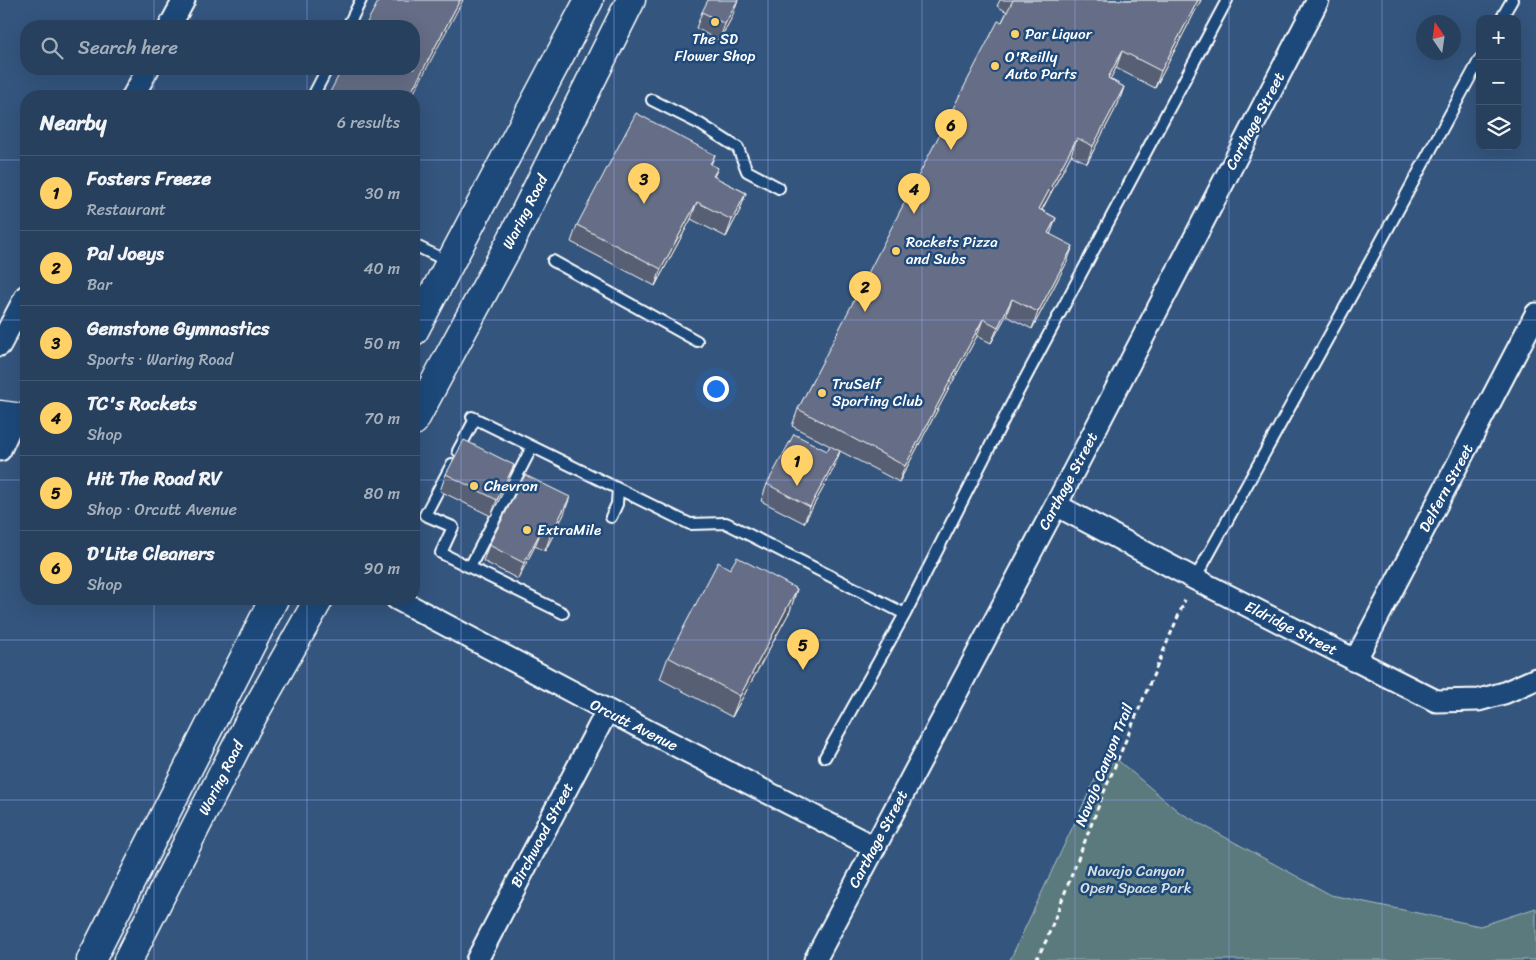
<!DOCTYPE html>
<html lang="en">
<head>
<meta charset="utf-8">
<style>
	:root { --surface:#27405e; --page:#2f4764; --text:#f1f3f6; --muted:#a4afbc; --line:#435973; --accent:#ffd166 }
	body { margin:0; font-family:Sriracha,sans-serif; background:var(--page); color:var(--text) }
	.controls { position:absolute; right:15px; top:15px; display:grid; overflow:hidden; border-radius:10px; box-shadow:0 5px 20px #0002 }
	.controls button { width:45px; height:45px; display:grid; place-items:center; padding:0; border:0; border-bottom:1px solid var(--line); background:var(--surface); color:var(--text); font:25px sans-serif }
	.compass { position:absolute; left:1416px; top:15px; width:45px; height:45px; border-radius:50%; background:var(--surface); box-shadow:0 5px 20px #0002; rotate:347deg }
	.you { position:absolute; left:715px; top:388px; width:18px; height:18px; margin:-12px; border:4px solid #fff; border-radius:50%; background:#1a73e8; box-shadow:0 0 0 8px #1a73e833 }
	.badge { display:grid; place-items:center; width:32px; height:32px; border-radius:50%; background:var(--accent); color:#111; font-size:16px; font-weight:700 }
	.pin { position:absolute; translate:-50% -41px; filter:drop-shadow(0 1px 2px #0008) }
	.pin::after { content:''; position:absolute; top:26px; width:18px; height:15px; background:inherit; clip-path:polygon(0 0,100% 0,50% 100%) }
	.list { margin:0; padding:0; list-style:none }
	h2 { display:flex; justify-content:space-between; align-items:center; height:65px; margin:0; padding:0 20px; font-size:21px }
	h2 small { font-size:16px; font-weight:400; color:var(--muted) }
	.list li { display:grid; grid-template-columns:32px 1fr auto; gap:15px; align-items:center; box-sizing:border-box; height:75px; padding:0 20px; border-top:1px solid var(--line) }
	.list b { display:block; font-size:19px; white-space:nowrap }
	.list p { margin:0; font-size:16px; white-space:nowrap; color:var(--muted) }
	.list em { font-size:16px; font-style:normal; color:var(--muted) }
	.icon { flex:none; width:28px; height:28px; fill:none; stroke:currentColor; stroke-width:2; stroke-linecap:round; stroke-linejoin:round }
	.map { position:relative; flex:none; width:1536px; height:960px; overflow:hidden }
	.search { position:absolute; background:var(--surface); box-shadow:0 5px 20px #0002; left:20px; top:20px; width:400px; height:55px; display:flex; align-items:center; gap:12px; box-sizing:border-box; padding:0 18px; border-radius:20px; color:var(--muted); font-size:19px }
	.panel { position:absolute; background:var(--surface); box-shadow:0 5px 20px #0002; left:20px; top:90px; width:400px; height:515px; border-radius:20px }
	.map>svg:first-child { display:block }
</style>
</head>
<body>
<div class="map">
<svg width="1536" height="960" viewBox="0 0 1536 960">
	<rect width="100%" height="100%" fill="#34557e"/>
	<filter id="ink" filterUnits="userSpaceOnUse"><feTurbulence type="fractalNoise" baseFrequency=".02" numOctaves="2"/><feDisplacementMap in="SourceGraphic" scale="10" xChannelSelector="R" yChannelSelector="G"/><feConvolveMatrix kernelMatrix="1 2 1 2 8 2 1 2 1" color-interpolation-filters="sRGB"/></filter>
	<g filter="url(#ink)">
		<path fill="#5a7a7e" stroke="#acbcbe" d="M1108,752l71,60 152,83 149,31 56,-18v52h-526z"/>
		<g fill="none" stroke-linecap="round" stroke-linejoin="round">
			<defs>
				<path id="lane" d="M1501,19l11,-19
					M348,26l13,-26
					M313,96l14,-27
					M652,100l48,24 38,24 9,23 32,17
					M414,245l35,17
					M553,261l144,80
					M472,417l218,107 36,-1 179,91
					M458,451l17,-32
					M452,464l-27,51 28,12 -12,26 122,60
					M611,517l6,-13 1,-15
					M470,567l62,-120
					M1195,579l171,-310 114,-210
					M825,757l80,-143 106,-209 216,-405"/>
				<path id="street" d="M170,26l14,-26
					M133,96l15,-27
					M0,345l26,-49
					M0,450l15,-33
					M1056,505l139,74 241,122 43,-1 25,-7 32,-14
					M397,599l202,107 275,141
					M1355,661l181,-347
					M477,960l130,-249
					M815,960l241,-455 262,-505"/>
				<path id="secondary" d="M414,331l175,-331
					M0,415l15,2 11,4
					M414,421l98,-182 119,-239
					M91,960l183,-361
					M128,960l119,-234 72,-127"/>
			</defs>
			<use href="#lane" stroke="#fff" stroke-width="14"/>
			<use href="#street" stroke="#fff" stroke-width="25"/>
			<use href="#secondary" stroke="#fff" stroke-width="31"/>
			<path stroke="#fff" stroke-width="3" stroke-dasharray="5 4" stroke-linecap="butt" d="M1036,960l10,-19 58,-149 81,-192"/>
			<use href="#lane" stroke="#1f4a7a" stroke-width="10"/>
			<use href="#street" stroke="#1f4a7a" stroke-width="21"/>
			<use href="#secondary" stroke="#1f4a7a" stroke-width="28"/>
		</g>
		<path fill="#575f73" stroke="#fff" d="M1000,0h201l-46,88 -39,-20 -6,11 14,8 -6,17 -31,59 -16,-8 -29,55 14,8 -6,16 17,28 -35,67 -26,-13 -15,27 -14,-7 -78,146 -59,-31 -6,17 -30,55 -43,-22 6,-17 60,-33 3,-5 -38,-20 6,-17 209,-397 -10,-6z
			M702,12l30,5 -13,24 -23,-13z
			M715,155l-4,10 7,3 -4,9 32,16 -6,17 -14,27 -35,-18 -36,67 -84,-44 6,-17z
			M446,474l62,8 -17,34 -51,-25z
			M564,514l-19,37 -10,-5 -17,33 -35,-18 6,-16z
			M730,569l67,20 -7,22 -58,106 -72,-38 8,-22z"/>
		<path fill="#474d5e" stroke="#fff" d="M460,0h3l-51,96h-3z
			M738,0l-6,17 -13,24 6,-17z
			M1198,0h3l-46,88 6,-17z
			M1122,51l-6,17 -14,27 6,-17z
			M1124,87l-6,17 -31,59 6,-17z
			M1077,138l-6,17 -38,71 6,-17z
			M746,193l-6,17 -14,27 6,-17z
			M697,202l-6,17 -36,67 6,-17z
			M1056,218l-6,17 -2,-2z
			M1073,246l-6,16 -35,67 6,-17z
			M1012,299l-6,17 -15,27 7,-16z
			M983,319l-6,17 -78,146 6,-16z
			M840,451l-6,17 -30,55 6,-16z
			M514,465l-6,17 -17,34 6,-16z
			M570,497l-6,17 -19,37 6,-17z
			M542,529l-7,17 -17,33 6,-16z
			M797,589l-7,22 -58,106 8,-21z"/>
		<path fill="#656e86" stroke="#fff" d="M379,0h81l-51,96h-81l14,-27h72v-43h-49z
			M708,0h30l-13,24 -23,-12z
			M1013,0h185l-37,71 -39,-20 -14,27 16,9 -31,59 -16,-8 -38,71 17,9 -8,15 25,13 -35,66 -26,-13 -14,28 -15,-8 -78,147 -107,-57 200,-388 4,1z
			M636,113l79,42 -5,9 8,4 -5,8 33,17 -14,27 -35,-18 -36,67 -84,-44z
			M794,434l33,17 3,-5 10,5 -30,56 -43,-23z
			M464,440l50,25 -17,35 -51,-26z
			M525,475l45,22 -19,37 -9,-5 -18,34 -35,-18z
			M737,557l60,32 -57,107 -72,-39 50,-95 12,7z"/>
	</g>
	<path fill="none" stroke="#8ea6ec" stroke-width="1" stroke-opacity="0.55" d="M154,0v26M307,0v26M461,0v960M614,0v960M768,0v960M922,0v960M1075,0v960M1229,0v960M1382,0v960M154,69v27M307,69v27M0,160h26M414,160h1122M0,320h26M414,320h1122M0,480h26M414,480h1122M154,599v361M307,599v361M0,640h1536M0,800h1536"/>
	<g fill="#ffd166" stroke="#1f4a7a" stroke-width="2">
		<circle cx="715" cy="22" r="5"/>
		<circle cx="1015" cy="34" r="5"/>
		<circle cx="995" cy="66" r="5"/>
		<circle cx="896" cy="251" r="5"/>
		<circle cx="822" cy="393" r="5"/>
		<circle cx="474" cy="486" r="5"/>
		<circle cx="527" cy="530" r="5"/>
	</g>
	<g text-anchor="middle" stroke-width="5" stroke-linejoin="round" paint-order="stroke">
		<g font-size="15" fill="#fff" stroke="#1f4a7a" text-anchor="start">
			<text x="1025" y="39">Par Liquor</text>
			<text x="715" y="44" text-anchor="middle">The SD<tspan x="715" dy="17">Flower Shop</tspan></text>
			<text x="1005" y="62">O'Reilly<tspan x="1005" dy="17">Auto Parts</tspan></text>
			<text x="906" y="247">Rockets Pizza<tspan x="906" dy="17">and Subs</tspan></text>
			<text x="832" y="389">TruSelf<tspan x="832" dy="17">Sporting Club</tspan></text>
			<text x="484" y="491">Chevron</text>
			<text x="537" y="535">ExtraMile</text>
		</g>
		<g font-size="15" fill="#fff" stroke="#1f4a7a">
			<text transform="translate(1255 121) rotate(-62)" y="5">Carthage Street</text>
			<text transform="translate(525 212) rotate(-63)" y="5">Waring Road</text>
			<text transform="translate(1068 481) rotate(-62)" y="5">Carthage Street</text>
			<text transform="translate(1446 488) rotate(-62)" y="5">Delfern Street</text>
			<text transform="translate(1291 628) rotate(27)" y="5">Eldridge Street</text>
			<text transform="translate(634 725) rotate(27)" y="5">Orcutt Avenue</text>
			<text transform="translate(1104 765) rotate(-68)" y="5">Navajo Canyon Trail</text>
			<text transform="translate(221 778) rotate(-63)" y="5">Waring Road</text>
			<text transform="translate(542 835) rotate(-62)" y="5">Birchwood Street</text>
			<text transform="translate(878 839) rotate(-62)" y="5">Carthage Street</text>
		</g>
		<g font-size="15" fill="#d6dedf" stroke="#1f4a7a">
			<text x="1136" y="876">Navajo Canyon<tspan x="1136" dy="17">Open Space Park</tspan></text>
		</g>
	</g>
</svg>
<div class="controls">
<button>+</button>
<button>−</button>
<button><svg class="icon" aria-label="layers" viewBox="0 0 24 24"><path d="M12 4l9 5-9 5-9-5zM3 14l9 5 9-5"/></svg></button>
</div>
<svg class="compass" viewBox="-18 -18 36 36"><path d="M0-13l5 13h-10z" fill="#e53935"/><path d="M0 13l5-13h-10z" fill="#a4afbc"/></svg>
<div class="you"></div>
<div class="pin badge" style="left:797px;top:486px">1</div>
<div class="pin badge" style="left:865px;top:312px">2</div>
<div class="pin badge" style="left:644px;top:204px">3</div>
<div class="pin badge" style="left:914px;top:214px">4</div>
<div class="pin badge" style="left:803px;top:670px">5</div>
<div class="pin badge" style="left:951px;top:150px">6</div>
<div class="search"><svg class="icon" aria-label="search" viewBox="0 0 24 24"><circle cx="10" cy="10" r="6"/><path d="M15 15l6 6"/></svg>Search here</div>
<section class="panel">
<h2>Nearby<small>6 results</small></h2>
<ul class="list">
<li><span class="badge">1</span><div><b>Fosters Freeze</b><p>Restaurant</p></div><em>30 m</em></li>
<li><span class="badge">2</span><div><b>Pal Joeys</b><p>Bar</p></div><em>40 m</em></li>
<li><span class="badge">3</span><div><b>Gemstone Gymnastics</b><p>Sports · Waring Road</p></div><em>50 m</em></li>
<li><span class="badge">4</span><div><b>TC's Rockets</b><p>Shop</p></div><em>70 m</em></li>
<li><span class="badge">5</span><div><b>Hit The Road RV</b><p>Shop · Orcutt Avenue</p></div><em>80 m</em></li>
<li><span class="badge">6</span><div><b>D'Lite Cleaners</b><p>Shop</p></div><em>90 m</em></li>
</ul>
</section>
</div>
</body>
</html>
